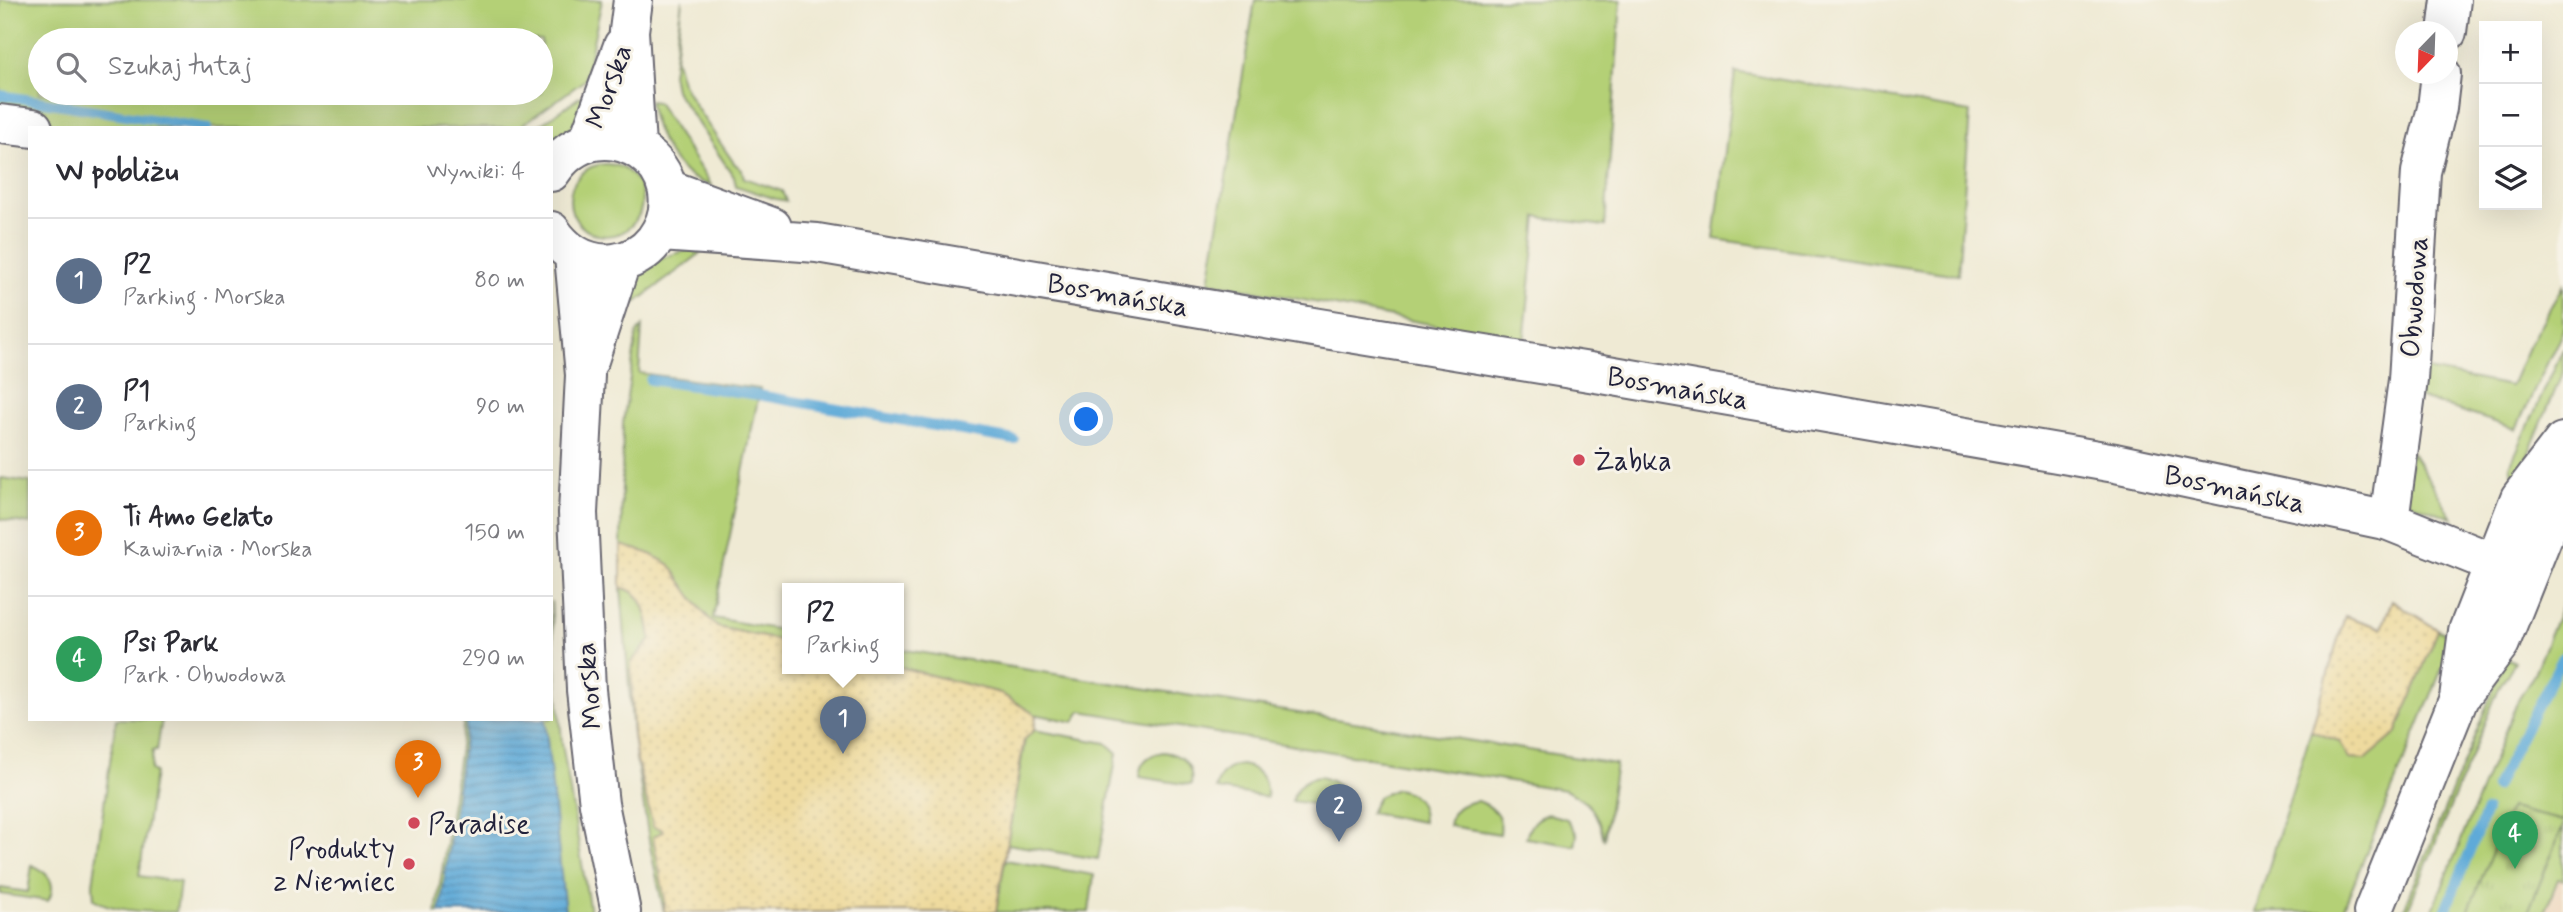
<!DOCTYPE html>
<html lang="pl">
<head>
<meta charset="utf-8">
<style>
	:root { --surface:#fff; --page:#f2f2f3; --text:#2b2b33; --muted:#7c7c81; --line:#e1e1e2; --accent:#d1495b }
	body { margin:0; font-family:Mynerve,sans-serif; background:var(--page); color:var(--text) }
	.controls { position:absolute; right:21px; top:21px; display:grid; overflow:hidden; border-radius:0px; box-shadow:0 7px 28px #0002 }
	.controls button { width:63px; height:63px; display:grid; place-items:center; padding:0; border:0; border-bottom:2px solid var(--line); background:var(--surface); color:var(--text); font:35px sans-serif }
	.compass { position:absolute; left:2395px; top:21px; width:63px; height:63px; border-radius:50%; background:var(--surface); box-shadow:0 7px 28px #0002; rotate:203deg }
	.you { position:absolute; left:1087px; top:420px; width:24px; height:24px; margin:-18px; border:5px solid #fff; border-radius:50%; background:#1a73e8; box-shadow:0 0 0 10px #1a73e833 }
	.badge { display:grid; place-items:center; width:46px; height:46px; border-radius:50%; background:var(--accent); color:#fff; font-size:23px; font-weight:700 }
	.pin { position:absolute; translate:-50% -58px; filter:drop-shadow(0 2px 4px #0008) }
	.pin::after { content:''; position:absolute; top:37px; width:24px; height:21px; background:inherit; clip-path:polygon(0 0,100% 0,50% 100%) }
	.popup { position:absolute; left:782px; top:583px; width:122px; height:91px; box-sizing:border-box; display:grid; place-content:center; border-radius:0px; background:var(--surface); filter:drop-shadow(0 2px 5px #0005); font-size:23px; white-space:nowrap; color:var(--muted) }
	.popup b { font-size:26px; color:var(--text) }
	.popup::after { content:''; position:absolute; left:50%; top:100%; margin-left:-14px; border:14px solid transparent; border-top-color:var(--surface) }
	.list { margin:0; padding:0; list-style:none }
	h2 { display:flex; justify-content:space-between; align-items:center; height:91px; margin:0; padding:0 28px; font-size:30px }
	h2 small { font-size:23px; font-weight:400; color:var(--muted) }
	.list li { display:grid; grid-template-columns:46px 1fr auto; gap:21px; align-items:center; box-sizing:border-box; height:126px; padding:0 28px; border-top:2px solid var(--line) }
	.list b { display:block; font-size:26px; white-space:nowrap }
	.list p { margin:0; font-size:23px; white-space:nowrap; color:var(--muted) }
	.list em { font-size:23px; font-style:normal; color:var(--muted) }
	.icon { flex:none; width:38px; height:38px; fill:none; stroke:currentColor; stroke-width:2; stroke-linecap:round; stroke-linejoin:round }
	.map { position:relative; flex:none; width:2563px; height:912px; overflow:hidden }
	.search { position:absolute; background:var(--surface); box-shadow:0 7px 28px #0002; left:28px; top:28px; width:525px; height:77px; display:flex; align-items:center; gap:18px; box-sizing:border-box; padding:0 24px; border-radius:38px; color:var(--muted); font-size:26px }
	.panel { position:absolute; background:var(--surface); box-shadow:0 7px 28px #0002; left:28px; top:126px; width:525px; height:595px; border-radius:0px }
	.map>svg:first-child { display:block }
</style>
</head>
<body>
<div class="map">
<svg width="2563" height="912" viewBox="0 0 2563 912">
	<defs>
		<pattern id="sand-dots" width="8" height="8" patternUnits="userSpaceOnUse" patternTransform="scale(1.75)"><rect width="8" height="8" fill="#eeda9e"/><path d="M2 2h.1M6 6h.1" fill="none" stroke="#ccbb89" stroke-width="1.8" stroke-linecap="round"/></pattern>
		<pattern id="park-tufts" width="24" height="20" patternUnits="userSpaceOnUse" patternTransform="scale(1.75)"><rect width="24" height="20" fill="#b4d076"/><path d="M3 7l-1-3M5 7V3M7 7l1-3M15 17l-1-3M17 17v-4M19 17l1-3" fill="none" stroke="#9ab267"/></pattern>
		<pattern id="water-rules" width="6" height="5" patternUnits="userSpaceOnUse" patternTransform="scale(1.75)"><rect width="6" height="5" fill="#5faad8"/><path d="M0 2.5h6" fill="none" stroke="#4e8ab0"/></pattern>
	</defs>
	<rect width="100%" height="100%" fill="#f7f3e8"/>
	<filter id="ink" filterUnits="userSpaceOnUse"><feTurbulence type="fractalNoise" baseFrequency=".0143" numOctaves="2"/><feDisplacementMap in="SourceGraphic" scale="14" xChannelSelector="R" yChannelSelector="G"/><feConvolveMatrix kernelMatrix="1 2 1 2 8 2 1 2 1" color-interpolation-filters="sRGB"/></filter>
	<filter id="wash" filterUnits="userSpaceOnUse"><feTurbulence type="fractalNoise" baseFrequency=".00686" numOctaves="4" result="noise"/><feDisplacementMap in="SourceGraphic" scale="28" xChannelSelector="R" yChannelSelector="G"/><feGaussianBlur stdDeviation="1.57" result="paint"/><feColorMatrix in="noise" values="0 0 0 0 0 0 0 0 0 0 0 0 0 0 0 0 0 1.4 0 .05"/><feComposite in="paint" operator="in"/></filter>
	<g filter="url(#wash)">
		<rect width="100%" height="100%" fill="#efead4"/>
		<path fill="#eed6bb" d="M2563,844v68h-28z"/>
		<path fill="#b4d076" stroke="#6b7958" stroke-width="2" fill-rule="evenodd" d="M0,0h602l-17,80 -67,48h-458l-60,-10zM40,40h501v53h-501z
			M682,0l-7,57 7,25 14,25 38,56 8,7 2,8 38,13 4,10 -10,-2 -40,-13 -2,-9 -59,-87 -3,-16z
			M1255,0h366l-16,226 -68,-9 -13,125 -315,-60z
			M1735,72l235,40 -12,163 -244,-36z
			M588,91l-8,30 -29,22v-15h-15z
			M649,101l8,1 54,83c-37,-7 -56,-51 -62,-84z
			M570 200a36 36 0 1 1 72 0a36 36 0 1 1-72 0Z
			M692,249l8,4 -3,3 -74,56c14,-43 25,-52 69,-63z
			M2563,285v45l-47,99 -101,-33 2,-28 94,18 17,-39z
			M642,327l-3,46 121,16 -47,229 74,13v11l-70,-15 -15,-16 -81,-66 2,-122 14,-90z
			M2563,349v23l-44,104 -7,-3 -2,-7z
			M2411,451l42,67 -48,-17z
			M1,478l29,4v42l-30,-5z
			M621,588c24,2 28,33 30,52l-20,22 2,73z
			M551,601l11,142 28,169h-154l28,-193h87z
			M2563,602v219l-53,-13 -42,104h-36l85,-210 16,-26z
			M2438,630l17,7 -113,275h-87l56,-181 29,10 56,-7z
			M899,649l717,115 -12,76c-7,-29 -12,-37 -39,-50l-484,-79 -7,11 -40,-8 -34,-21 -101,-26z
			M2506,658l9,4 -17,28 -91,222h-4z
			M116,719h46l-5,31h-4l-2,20 4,2 -16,104 41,6 -4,30c-24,0 -63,0 -82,-13l-1,-15z
			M1034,730l72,13 11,10 -19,106 -91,-15 18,-105z
			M1163,752c19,2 31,13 28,33l-52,-8c1,-15 9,-22 24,-25z
			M636,757l17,70 9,2 1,3 -10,5 12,63 -1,12 -14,-66z
			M1241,765c19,3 25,14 26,32l-51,-8c3,-14 10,-22 25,-24z
			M1319,777c19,4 27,13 25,32l-52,-8c4,-15 12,-22 27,-24z
			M1396,789c20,3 27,14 27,33l-53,-9 8,-16z
			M1478,801c16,6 25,15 22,33l-51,-8c2,-17 13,-23 29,-25z
			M1548,814l19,5 10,15 -2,12 -49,-8c4,-13 8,-20 22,-24z
			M2563,826v54l-5,-1 -13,33h-17z
			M1005,860l89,15 -5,37h-93z
			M32,865c16,7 26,19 16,36l-48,-7v-6l28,4z"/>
		<path fill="url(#sand-dots)" stroke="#887e6c" stroke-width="2" d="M621,545l27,8 21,11 33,47 15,16 70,15v26l112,-1 101,26 36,22 -2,15 -10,10 -28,172h-332l1,-12 -12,-63 10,-6 -1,-2 -9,-2 -17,-70 -3,-22 -2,-73 20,-22c-2,-19 -6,-50 -30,-52z
			M2392,600l46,30 -42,104 -31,26 -16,-1 -10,-18 -28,-10 34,-115 37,12z"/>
		<path fill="url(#park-tufts)" stroke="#6b7958" stroke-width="2" d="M2510,808l53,13v5l-35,86h-60z"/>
		<path fill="url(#water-rules)" stroke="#40668a" stroke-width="2" d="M467,719h78l20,193h-125z"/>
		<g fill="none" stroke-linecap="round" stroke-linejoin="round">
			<path stroke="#5faad8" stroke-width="10" d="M0,95l207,33
				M650,380l108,15 256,45
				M2495,787l68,-130
				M2445,912l41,-101"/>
		</g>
	</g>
	<g filter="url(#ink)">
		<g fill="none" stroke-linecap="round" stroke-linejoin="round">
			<defs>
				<path id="minor" d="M2447,32l4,-32
					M0,124l33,4
					M668,189l104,38
					M661,232l156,11 496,84 295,48 507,88 274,58 135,54
					M2389,521l19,-141 13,-208 16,-64 4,-34"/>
				<path id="major" d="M633,0l-4,31 7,116
					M588,142l35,-96
					M551,172c50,-76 155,-2 104,68 -10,13 -24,21 -41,23 -27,3 -48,-10 -63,-32
					M574,256l11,119 -7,138 8,177 13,114 22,108
					M589,360l32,-98
					M2461,695l39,-52 49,-122 4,-10 7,-63
					M2373,912l86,-214 9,-67 52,-133 43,-56"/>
			</defs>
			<use href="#minor" stroke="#6a6871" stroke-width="42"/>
			<use href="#major" stroke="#6a6871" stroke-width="42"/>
			<use href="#minor" stroke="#fff" stroke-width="38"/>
			<use href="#major" stroke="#fff" stroke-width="38"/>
		</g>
	</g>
	<g fill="#d1495b" stroke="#f7f3e8" stroke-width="2.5">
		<circle cx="1579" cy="460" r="7"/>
		<circle cx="414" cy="823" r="7"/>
		<circle cx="409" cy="864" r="7"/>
	</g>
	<g text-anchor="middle" stroke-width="6" stroke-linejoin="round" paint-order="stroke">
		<g font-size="28" fill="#22223b" stroke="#f7f3e8">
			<text transform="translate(608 86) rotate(-70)" y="10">Morska</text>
			<text transform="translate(1118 294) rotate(10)" y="10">Bosmańska</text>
			<text transform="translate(2413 297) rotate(-86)" y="10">Obwodowa</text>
			<text transform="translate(1678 387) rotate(10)" y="10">Bosmańska</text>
			<text transform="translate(2235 488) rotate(12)" y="10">Bosmańska</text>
			<text transform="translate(588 686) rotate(-95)" y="10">Morska</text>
		</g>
		<g font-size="28" fill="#22223b" stroke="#f7f3e8" text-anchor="start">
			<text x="1593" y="470">Żabka</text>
			<text x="428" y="833">Paradise</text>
			<text x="395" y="858" text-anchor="end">Produkty<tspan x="395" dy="32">z Niemiec</tspan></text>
		</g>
	</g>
</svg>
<div class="controls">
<button>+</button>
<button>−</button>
<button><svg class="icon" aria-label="layers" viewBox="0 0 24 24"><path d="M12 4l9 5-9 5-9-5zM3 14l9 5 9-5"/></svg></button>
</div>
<svg class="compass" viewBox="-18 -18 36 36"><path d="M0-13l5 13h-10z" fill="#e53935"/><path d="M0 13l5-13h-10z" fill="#7c7c81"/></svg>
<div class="you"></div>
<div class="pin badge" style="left:843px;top:754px;background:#5c6f8a">1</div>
<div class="popup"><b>P2</b>Parking</div>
<div class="pin badge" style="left:1339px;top:842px;background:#5c6f8a">2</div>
<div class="pin badge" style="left:418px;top:798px;background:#e8710a">3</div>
<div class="pin badge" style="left:2515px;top:869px;background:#2e9e5b">4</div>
<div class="search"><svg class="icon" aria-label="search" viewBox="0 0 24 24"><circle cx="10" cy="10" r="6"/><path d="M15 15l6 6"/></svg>Szukaj tutaj</div>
<section class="panel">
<h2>W pobliżu<small>Wyniki: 4</small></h2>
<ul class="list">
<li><span class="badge" style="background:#5c6f8a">1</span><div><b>P2</b><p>Parking · Morska</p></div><em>80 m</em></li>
<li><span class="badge" style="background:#5c6f8a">2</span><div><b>P1</b><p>Parking</p></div><em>90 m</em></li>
<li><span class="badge" style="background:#e8710a">3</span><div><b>Ti Amo Gelato</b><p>Kawiarnia · Morska</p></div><em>150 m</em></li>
<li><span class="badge" style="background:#2e9e5b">4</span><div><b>Psi Park</b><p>Park · Obwodowa</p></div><em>290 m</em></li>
</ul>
</section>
</div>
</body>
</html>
